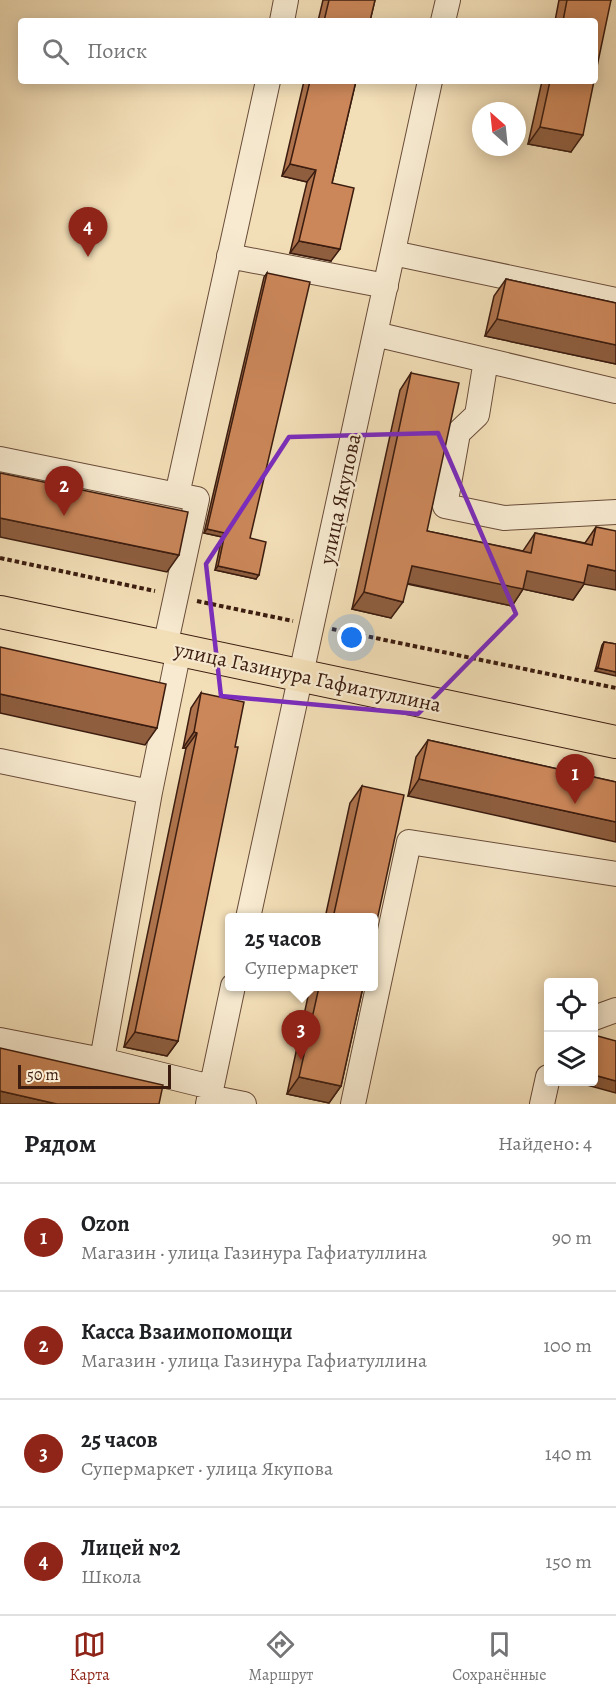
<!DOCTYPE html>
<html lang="ru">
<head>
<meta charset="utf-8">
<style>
	:root { --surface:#fff; --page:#f6f6f6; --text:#202124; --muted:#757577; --line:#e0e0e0; --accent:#8f2418 }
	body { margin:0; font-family:Alegreya,serif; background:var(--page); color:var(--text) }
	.controls { position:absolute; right:18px; bottom:18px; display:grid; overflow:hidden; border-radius:6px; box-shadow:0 3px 15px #0003 }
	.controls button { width:54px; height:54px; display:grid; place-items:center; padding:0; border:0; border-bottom:2px solid var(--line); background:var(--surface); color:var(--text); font:30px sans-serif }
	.compass { position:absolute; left:472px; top:102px; width:54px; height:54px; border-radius:50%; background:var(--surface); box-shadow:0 3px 15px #0003; rotate:333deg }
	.scale { position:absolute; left:18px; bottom:15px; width:153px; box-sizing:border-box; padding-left:6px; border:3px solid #3b1c0f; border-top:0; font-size:16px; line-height:21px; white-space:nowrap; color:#3b1c0f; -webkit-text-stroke:4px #f7ead0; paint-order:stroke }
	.you { position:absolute; left:352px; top:638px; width:21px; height:21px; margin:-15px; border:4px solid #fff; border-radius:50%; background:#1a73e8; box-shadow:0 0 0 9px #1a73e833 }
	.badge { display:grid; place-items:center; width:39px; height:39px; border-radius:50%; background:var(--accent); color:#fff; font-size:20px; font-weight:700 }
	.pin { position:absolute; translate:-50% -50px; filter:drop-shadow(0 2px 3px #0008) }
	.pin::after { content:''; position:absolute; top:32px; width:21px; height:18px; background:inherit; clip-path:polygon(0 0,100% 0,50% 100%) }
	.popup { position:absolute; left:225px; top:913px; width:153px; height:78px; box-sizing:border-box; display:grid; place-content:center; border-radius:6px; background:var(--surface); filter:drop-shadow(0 2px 4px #0005); font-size:20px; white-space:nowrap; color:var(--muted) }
	.popup b { font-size:22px; color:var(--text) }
	.popup::after { content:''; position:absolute; left:50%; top:100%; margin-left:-12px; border:12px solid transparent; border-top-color:var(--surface) }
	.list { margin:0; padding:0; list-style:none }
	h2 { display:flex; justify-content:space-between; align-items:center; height:78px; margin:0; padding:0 24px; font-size:26px }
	h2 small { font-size:20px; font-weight:400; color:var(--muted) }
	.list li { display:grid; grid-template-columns:39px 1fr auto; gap:18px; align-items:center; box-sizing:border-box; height:108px; padding:0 24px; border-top:2px solid var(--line) }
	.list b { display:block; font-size:22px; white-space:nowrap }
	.list p { margin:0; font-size:20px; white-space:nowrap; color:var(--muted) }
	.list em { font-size:20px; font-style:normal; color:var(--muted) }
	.icon { flex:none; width:33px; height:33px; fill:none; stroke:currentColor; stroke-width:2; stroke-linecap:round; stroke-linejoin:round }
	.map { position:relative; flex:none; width:616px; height:1104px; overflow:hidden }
	.search { position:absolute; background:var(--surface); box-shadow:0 3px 15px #0003; left:18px; right:18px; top:18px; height:66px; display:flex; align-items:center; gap:15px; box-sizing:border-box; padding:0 21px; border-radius:6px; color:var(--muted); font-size:22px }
	.sheet { height:510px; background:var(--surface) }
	nav { display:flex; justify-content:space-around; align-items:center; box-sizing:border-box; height:84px; border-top:2px solid var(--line); background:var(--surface); font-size:16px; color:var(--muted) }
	nav a { display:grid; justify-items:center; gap:3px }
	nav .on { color:var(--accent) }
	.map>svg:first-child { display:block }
</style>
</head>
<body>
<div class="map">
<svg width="616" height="1104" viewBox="0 0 616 1104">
	<rect width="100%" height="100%" fill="#f2deb7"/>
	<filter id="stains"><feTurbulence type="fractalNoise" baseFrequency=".00333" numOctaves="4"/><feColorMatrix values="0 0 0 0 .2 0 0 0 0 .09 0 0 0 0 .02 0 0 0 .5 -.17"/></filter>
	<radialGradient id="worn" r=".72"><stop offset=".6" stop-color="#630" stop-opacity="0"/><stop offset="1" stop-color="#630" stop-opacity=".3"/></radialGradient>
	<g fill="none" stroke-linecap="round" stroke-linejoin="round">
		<defs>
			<path id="minor" d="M282,21l4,-21
				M443,21l5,-21
				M393,253l223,47
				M229,256l157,30
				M375,334l241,57
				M486,360l-9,55 -19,18 -13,73 59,12 112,-6
				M0,459l177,36 91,-414
				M165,647l32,-148 -20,-4
				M0,761l150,31 29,-142
				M150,792l-48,268 109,27
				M248,918l182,-837
				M594,1018l22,-8
				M0,1040l102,20
				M209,1097l35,7
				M208,1104l25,-118
				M353,1104l56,-262 207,32
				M542,1104l6,-27"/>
			<path id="major" d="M0,612l616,130"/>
		</defs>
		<use href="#minor" stroke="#694c39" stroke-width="26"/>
		<use href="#major" stroke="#3b1c0f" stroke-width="34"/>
		<path stroke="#3b1c0f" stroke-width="4" stroke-dasharray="4.5 3" stroke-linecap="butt" d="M0,558l155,33
			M197,601l96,20
			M332,629l284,59"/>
		<use href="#minor" stroke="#f7ead0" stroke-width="24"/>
		<use href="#major" stroke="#f2deb7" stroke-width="32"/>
	</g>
	<path fill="#af744d" stroke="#3b1c0f" stroke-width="1.5" d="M323,0h52l-5,21h-52z
		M559,0h52l-16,21h-40z
		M304,81h52l-24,102 -1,78 -41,-8 17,-71 -25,-6z
		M542,81h52l-23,71 -43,-8z
		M267,273l-17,265 6,41 -41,-9 7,-33 -18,-4 60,-256z
		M506,279l110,24v61l-131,-28 9,-40z
		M411,373l16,158 96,20 12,-18 50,10 11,-16 -12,57 -11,16 -50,-11 -11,17 -105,-22 -16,34 -39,-9 48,-219z
		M604,642l12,2 -21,27 7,-26z
		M201,693l-23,348 -11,15 -43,-9 62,-299h-3l8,-40z
		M428,740l188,42 -208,14 8,-39z
		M362,786l11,132h-48l25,-115z
		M310,987h53l-22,99 -12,17 -42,-9z"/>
	<path fill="#8e5e3f" stroke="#3b1c0f" stroke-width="1.5" d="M540,127l43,8 -12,17 -43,-8z
		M290,164l26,6 -9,12 -25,-6z
		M299,241l41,8 -9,12 -41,-8z
		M497,319l119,26v19l-131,-28z
		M0,518l179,37 -12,17 -167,-35z
		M207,529l18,4 -3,4 -18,-4z
		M588,565l28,6v19l-32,-6 -11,16 -50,-11 -11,17 -111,-24 11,-16 115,5z
		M218,566l41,9 -3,4 -41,-9z
		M364,592l39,10 -12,16 -39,-9z
		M598,668l18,4v4l-21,-5z
		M0,694l157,34 -12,17 -145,-32z
		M194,732l3,1 -11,15h-3z
		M419,779l197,43v20l-208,-46z
		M135,1032l43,9 -11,15 -43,-9z
		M594,1075l22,6v12l-40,-11h18z
		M299,1077l42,9 -12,17 -42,-9z
		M0,1091l57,13h-57z"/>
	<path fill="#cb875a" stroke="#3b1c0f" stroke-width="1.5" d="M329,0h46l-5,21h-46z
		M567,0h44l-16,76v-55h-32z
		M310,81h46l-24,102 22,5 -14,61 -41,-8 17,-71 -26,-6z
		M550,81h44l-11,54 -43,-8z
		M267,273l43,9 -60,256 16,4 -7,33 -41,-9 7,-33 -18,-4z
		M506,279l110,24v42l-119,-26z
		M411,373l48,10 -32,148 104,22 4,-20 57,12 4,-18 20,4v40l-28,-6 -4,18 -57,-12 -4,18 -111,-23 -9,36 -39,-10z
		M0,473l188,39 -9,43 -179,-37z
		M604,642l12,2v28l-18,-4z
		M0,647l166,37 -9,44 -157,-34z
		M201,693l43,9 -9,45h3l-60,294 -43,-9 62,-299 -3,-1z
		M428,740l188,42v40l-197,-43z
		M362,786l42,9 -31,144v-21h-40z
		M319,987h44l-22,99 -42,-9z
		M594,1035l22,6v40l-22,-6z
		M0,1048l163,37 -4,19h-102l-57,-13z"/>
	<path fill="none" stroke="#7b2cbf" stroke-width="4.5" stroke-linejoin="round" d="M438,433l78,181 -98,100 -197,-18 -15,-132 83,-127z"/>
	<g text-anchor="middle" stroke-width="4.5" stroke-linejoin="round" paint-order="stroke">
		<g font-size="21" fill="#3b1c0f" stroke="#f7ead0">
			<text transform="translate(340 499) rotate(-78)" y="7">улица Якупова</text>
			<text transform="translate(308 677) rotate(12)" y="7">улица Газинура Гафиатуллина</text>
		</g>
	</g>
	<rect width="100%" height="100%" filter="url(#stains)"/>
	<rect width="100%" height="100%" fill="url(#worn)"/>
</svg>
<div class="controls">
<button><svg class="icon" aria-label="locate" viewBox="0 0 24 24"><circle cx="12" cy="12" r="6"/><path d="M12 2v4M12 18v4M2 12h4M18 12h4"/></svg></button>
<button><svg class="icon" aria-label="layers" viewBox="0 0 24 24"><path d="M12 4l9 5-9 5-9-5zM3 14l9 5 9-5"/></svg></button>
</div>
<svg class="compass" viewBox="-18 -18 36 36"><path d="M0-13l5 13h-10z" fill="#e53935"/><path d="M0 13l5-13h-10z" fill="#757577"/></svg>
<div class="scale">50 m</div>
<div class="you"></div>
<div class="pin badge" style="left:575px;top:804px">1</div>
<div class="pin badge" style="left:64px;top:516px">2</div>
<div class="pin badge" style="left:301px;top:1060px">3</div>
<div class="popup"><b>25 часов</b>Супермаркет</div>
<div class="pin badge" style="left:88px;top:257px">4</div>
<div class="search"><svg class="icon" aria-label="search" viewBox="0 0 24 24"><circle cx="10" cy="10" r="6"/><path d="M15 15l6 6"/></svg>Поиск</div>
</div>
<section class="sheet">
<h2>Рядом<small>Найдено: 4</small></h2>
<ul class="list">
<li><span class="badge">1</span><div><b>Ozon</b><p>Магазин · улица Газинура Гафиатуллина</p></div><em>90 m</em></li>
<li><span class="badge">2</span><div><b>Касса Взаимопомощи</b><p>Магазин · улица Газинура Гафиатуллина</p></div><em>100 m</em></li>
<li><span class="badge">3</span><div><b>25 часов</b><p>Супермаркет · улица Якупова</p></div><em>140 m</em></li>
<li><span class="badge">4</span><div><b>Лицей №2</b><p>Школа</p></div><em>150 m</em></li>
</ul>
</section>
<nav>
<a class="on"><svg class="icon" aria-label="map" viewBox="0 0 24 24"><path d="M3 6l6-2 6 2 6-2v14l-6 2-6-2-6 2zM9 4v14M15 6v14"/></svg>Карта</a>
<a><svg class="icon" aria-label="directions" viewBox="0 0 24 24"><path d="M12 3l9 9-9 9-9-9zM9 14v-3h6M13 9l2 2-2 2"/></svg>Маршрут</a>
<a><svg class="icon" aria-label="saved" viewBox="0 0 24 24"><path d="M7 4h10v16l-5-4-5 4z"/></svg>Сохранённые</a>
</nav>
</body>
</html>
